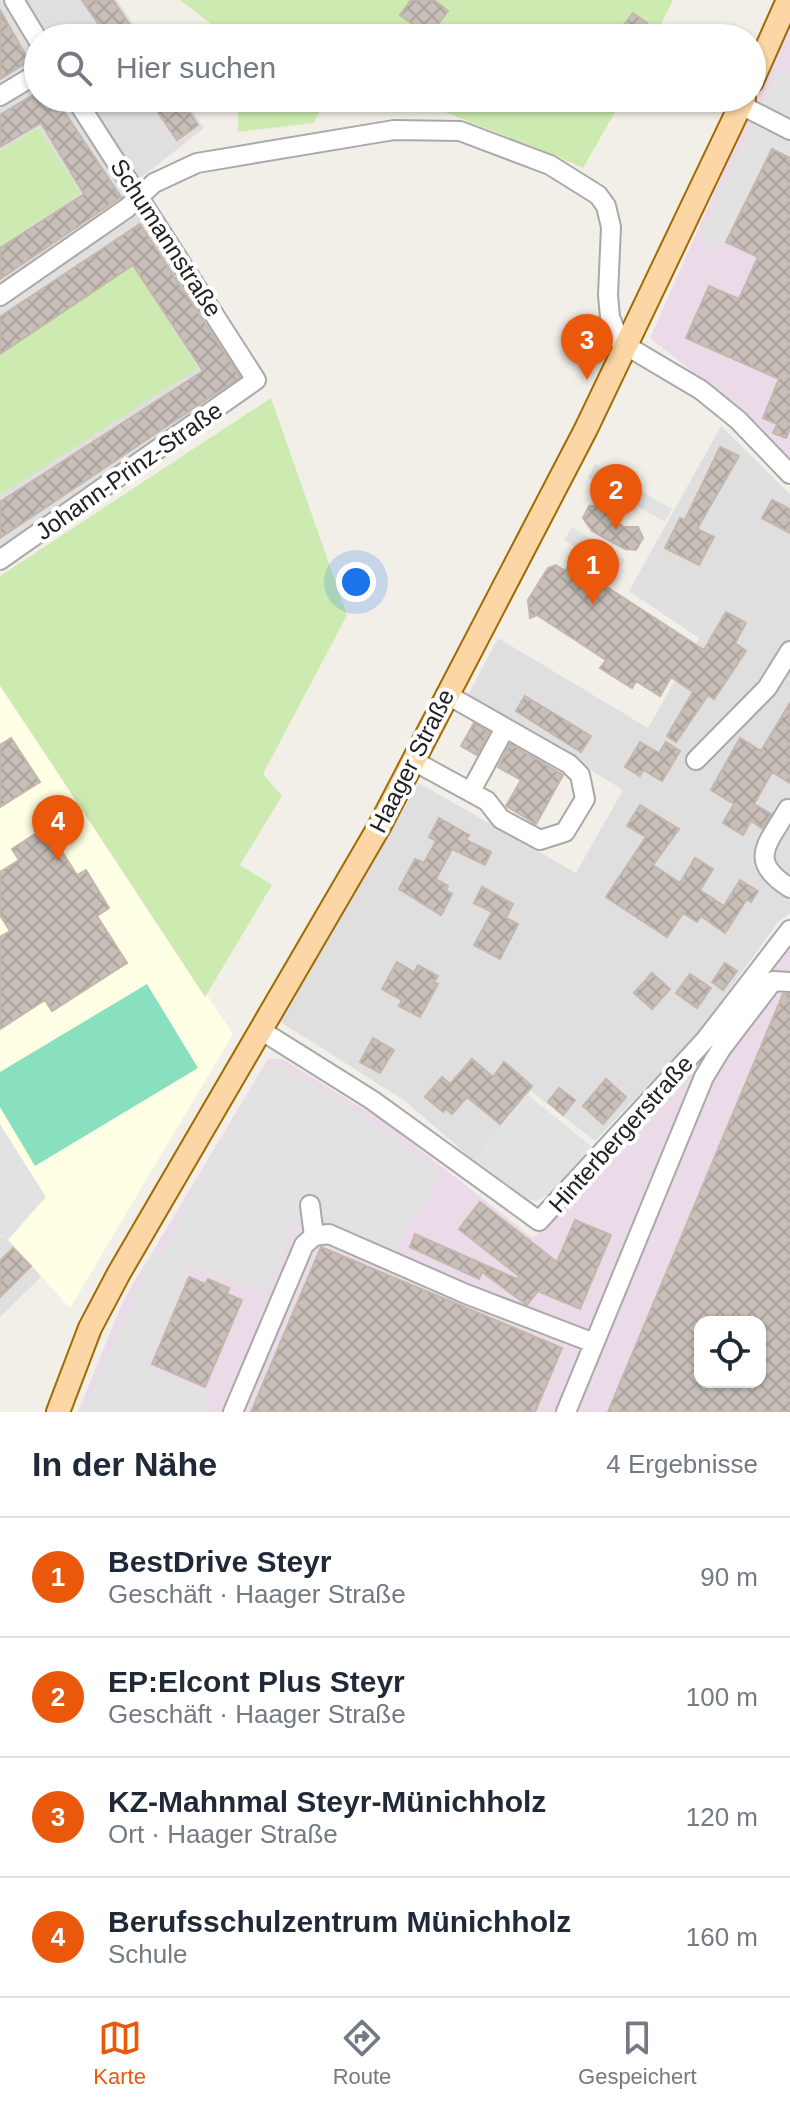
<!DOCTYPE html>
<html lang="de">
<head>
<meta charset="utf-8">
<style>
	:root { --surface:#fff; --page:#f2f2f3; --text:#1f2937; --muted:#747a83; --line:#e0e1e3; --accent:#ea580c }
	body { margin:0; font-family:Helvetica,sans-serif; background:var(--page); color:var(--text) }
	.controls { position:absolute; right:24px; bottom:24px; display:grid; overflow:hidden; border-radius:16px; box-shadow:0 2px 6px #0004 }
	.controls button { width:72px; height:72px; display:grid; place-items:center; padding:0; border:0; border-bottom:2px solid var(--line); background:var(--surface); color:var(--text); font:40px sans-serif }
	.you { position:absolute; left:356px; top:582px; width:28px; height:28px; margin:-20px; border:6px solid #fff; border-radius:50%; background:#1a73e8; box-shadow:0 0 0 12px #1a73e833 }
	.badge { display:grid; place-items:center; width:52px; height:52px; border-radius:50%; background:var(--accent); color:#fff; font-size:26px; font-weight:700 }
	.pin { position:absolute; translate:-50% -66px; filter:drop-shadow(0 2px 4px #0008) }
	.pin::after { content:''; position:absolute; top:42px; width:28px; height:24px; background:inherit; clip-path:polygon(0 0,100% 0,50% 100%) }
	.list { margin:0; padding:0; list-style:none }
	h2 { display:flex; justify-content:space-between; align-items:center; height:104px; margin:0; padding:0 32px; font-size:34px }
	h2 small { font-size:26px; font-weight:400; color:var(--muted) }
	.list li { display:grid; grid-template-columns:52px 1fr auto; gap:24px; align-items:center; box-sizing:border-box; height:120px; padding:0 32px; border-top:2px solid var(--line) }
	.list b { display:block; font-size:30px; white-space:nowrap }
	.list p { margin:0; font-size:26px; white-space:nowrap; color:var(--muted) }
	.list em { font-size:26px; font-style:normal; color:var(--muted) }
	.icon { flex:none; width:44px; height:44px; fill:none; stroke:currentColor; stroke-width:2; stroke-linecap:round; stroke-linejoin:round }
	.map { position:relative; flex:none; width:790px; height:1412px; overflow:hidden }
	.search { position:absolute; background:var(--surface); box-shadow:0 2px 6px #0004; left:24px; right:24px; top:24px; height:88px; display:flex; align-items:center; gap:20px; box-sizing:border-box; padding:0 28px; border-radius:44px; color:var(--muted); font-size:30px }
	.sheet { height:584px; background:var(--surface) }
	nav { display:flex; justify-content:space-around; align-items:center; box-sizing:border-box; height:112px; border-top:2px solid var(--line); background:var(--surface); font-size:22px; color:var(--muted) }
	nav a { display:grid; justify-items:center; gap:4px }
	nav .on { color:var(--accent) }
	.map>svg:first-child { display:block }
</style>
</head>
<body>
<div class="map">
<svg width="790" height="1412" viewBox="0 0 790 1412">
	<defs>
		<pattern id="building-cross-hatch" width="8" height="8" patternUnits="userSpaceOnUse" patternTransform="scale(2)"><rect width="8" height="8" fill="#c7bfb8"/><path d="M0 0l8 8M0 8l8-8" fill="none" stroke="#aba49e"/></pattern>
	</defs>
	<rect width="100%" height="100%" fill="#f2efe9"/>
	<path fill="#e0dfdf" d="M0,0h117l26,38h-105v60h146l20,30 -76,60 122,193 -250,166z
		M721,426l69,68v419l-12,9 -77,107 -106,112 -64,-50 -58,69 -68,-59 -126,-80 140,-238 157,90 47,-83 -155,-95 30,-57 150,90 51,-90 -70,-47z
		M6,1237l36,39 -42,41v-79z"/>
	<path fill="#ebdbe8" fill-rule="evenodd" d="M790,21v440l-54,-54 -86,-69z
		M790,945v467h-712l45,-111 145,-242h15l103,64 147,115 149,-159zM700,1322h60v60h-60z"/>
	<path fill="#ffffe5" d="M0,687l233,347 -163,274 -70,-77z"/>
	<path fill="#cdebb0" d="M180,0h493l-19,38h-425z
		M238,98h88l-12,25 -76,9z
		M415,98h208l-40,70c-55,-26 -114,-43 -168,-70z
		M38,128l43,65 -81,53v-95z
		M133,265l65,103 -198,127v-141z
		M271,398l76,217 -84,159 19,22 -42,69 32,20 -67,112 -205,-312v-109z"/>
	<path fill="#88e0be" d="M147,984l51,84 -163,98 -35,-59v-35z"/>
	<path fill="#e2e2e2" d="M778,71l12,5v82l-18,-9 -50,100 -23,-11z
		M595,464l77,45 -7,13 -77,-45z
		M572,527l53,33 -8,12 -53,-32z
		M276,1064l70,38 95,72 -45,76 -73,-29 -27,2 -31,71 -74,-27 -45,100 66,26 -7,19h-122l71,-160 8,4 26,-59 78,-131z
		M528,1095l63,51 -41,48 -14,7 -14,-2 -49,-39z
		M0,1124l46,73 -40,45 -6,-7z"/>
	<path fill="url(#building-cross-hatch)" stroke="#c4b6ab" stroke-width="2" fill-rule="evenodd" d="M82,0h31l26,38h-31z
		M411,0h23l14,11 -19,25 -29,-21z
		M0,10l29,51 -29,18z
		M633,13l14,10 -11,15h-22z
		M38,92v6h17l66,99 -121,82v-31l84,-54 -43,-71 -41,24v-32z
		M148,98h32l18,27 -21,15z
		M772,149l18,9v271l-4,9 -13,-5 4,-9 -14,-6 16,-39 -93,-41 23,-52 30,13 19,-42 -32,-15z
		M140,224l100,153 -240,161v-36l203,-131 -70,-106 -133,89v-37z
		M720,447l19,9 -42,73 17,8 -15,28 -34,-17 15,-30 5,2z
		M772,500l18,9v24l-28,-15z
		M603,505l5,11 16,11h14l5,11 -7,12 -11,-1 -33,-18 -9,-13 6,-12z
		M570,563l134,87 22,-38 20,11 -11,20 11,8 -32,48 -6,-4 -32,47 -9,-6 26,-44 -22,-15 -11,19 -24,-15 -4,7 -32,-20 6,-8 -69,-45 -7,3 -2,-18 20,-32 8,-3 9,6z
		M525,696l66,40 -10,16 -65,-41z
		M790,703v80l-18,-11 -18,32 17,10 -9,14 -11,-7 -8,14 -20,-12 11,-19 -23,-14 29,-52 21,13z
		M474,723l15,9 -12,23 -16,-9z
		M11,738l29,44 -40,25v-62z
		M640,742l19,11 7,-11 14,9 -18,30 -19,-11 -3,6 -15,-9z
		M510,744l53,31 -27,49 -30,-18 15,-26 -23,-13z
		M640,805l39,24 -26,36 27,18 15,-25 18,11 -13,21 24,16 16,-26 18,11 -7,11 -4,-3 -22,34 -24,-17 -4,6 -14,-9 -16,24 -61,-40 40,-60 -19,-11z
		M439,818l30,17 -3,5 25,12 -6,13 -33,-16 -16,30 12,7 -2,5 6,3 -11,21 -42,-26 16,-30 9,4 12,-22 -7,-4z
		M46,827l31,48 9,-5 23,38 -12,8 30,47 -75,48 -7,-11 -45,29v-92l10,-6 -10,-16v-43l19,-12 -7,-11z
		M482,887l31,17 -7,14 12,6 -18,35 -26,-14 18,-33 -18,-9z
		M397,962l17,10 4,-7 20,11 -4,6 4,2 -18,33 -21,-11 3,-6 -20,-11z
		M725,963l12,8 -14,19 -11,-8z
		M652,973l18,16 -18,20 -18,-16z
		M690,974l21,14 -14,20 -21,-15z
		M783,994h7v418h-182zM700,1322h60v60h-60z
		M373,1038l21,12 -14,23 -20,-11z
		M472,1059l21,18 11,-15 28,24 -32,38 -33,-27 -15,17 -6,-5 -3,3 -18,-15 17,-20 8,7z
		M606,1079l20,18 -23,27 -20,-18z
		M559,1088l16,12 -12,15 -15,-13z
		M480,1202l77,60 18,-42 36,15 -31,74 -42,-18 -11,14 -45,-33 -3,7 -69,-32 5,-13 102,45 2,-3 -60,-47z
		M321,1247l241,101 -27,64h-284z
		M13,1248l18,18 -31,31v-36z
		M189,1277l16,7 3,-5 21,9 -2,6 15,6 -37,87 -53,-23z"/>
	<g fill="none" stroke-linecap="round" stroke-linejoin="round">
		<defs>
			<path id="minor" d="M14,0l24,40
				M0,96l38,-23
				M741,105l49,25
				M0,296l127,-88 27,-25 43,-20 197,-33 66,1 90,34 48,30 8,11 5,21 -3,68 2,22 10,25 81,48 37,30 52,54
				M0,560l256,-180 -181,-282
				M412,760l75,41 14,18 39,21 25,-8 20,-33 -5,-24 -11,-11 -123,-70
				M696,760l71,-72 23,-37
				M471,791l34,-63
				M788,809c-21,36 -41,52 2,79
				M262,1031l110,69 167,121 167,-182 84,-109
				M310,1205l4,31
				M233,1412l71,-167 10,-9 15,-2 137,60 128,49
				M566,1412l138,-335 17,-28 52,-68 17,1"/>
			<path id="major" d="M752,81l36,-81
				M58,1412l32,-84 29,-55 260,-446 207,-398 158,-331"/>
		</defs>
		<use href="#minor" stroke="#a9a9a9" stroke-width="22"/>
		<use href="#major" stroke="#a06b00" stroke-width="26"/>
		<use href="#minor" stroke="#fff" stroke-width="18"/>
		<use href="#major" stroke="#fcd6a4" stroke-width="22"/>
	</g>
	<g text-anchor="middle" stroke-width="8" stroke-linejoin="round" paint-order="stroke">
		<g font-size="24" fill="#222" stroke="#fff">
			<text transform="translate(166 238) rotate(57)" y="8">Schumannstraße</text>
			<text transform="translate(129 471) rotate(-35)" y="8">Johann-Prinz-Straße</text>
			<text transform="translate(412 761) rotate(-63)" y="8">Haager Straße</text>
			<text transform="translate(621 1134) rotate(-48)" y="8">Hinterbergerstraße</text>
		</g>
	</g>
</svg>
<div class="controls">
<button><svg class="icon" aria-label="locate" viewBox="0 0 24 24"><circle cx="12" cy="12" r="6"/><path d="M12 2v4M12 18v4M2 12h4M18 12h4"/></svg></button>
</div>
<div class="you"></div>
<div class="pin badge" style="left:593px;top:605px">1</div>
<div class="pin badge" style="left:616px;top:530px">2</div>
<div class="pin badge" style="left:587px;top:380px">3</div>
<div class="pin badge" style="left:58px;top:861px">4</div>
<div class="search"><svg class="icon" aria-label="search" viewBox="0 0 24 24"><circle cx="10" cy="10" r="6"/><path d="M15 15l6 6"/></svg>Hier suchen</div>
</div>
<section class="sheet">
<h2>In der Nähe<small>4 Ergebnisse</small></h2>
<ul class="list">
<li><span class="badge">1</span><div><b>BestDrive Steyr</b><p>Geschäft · Haager Straße</p></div><em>90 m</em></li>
<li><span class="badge">2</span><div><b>EP:Elcont Plus Steyr</b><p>Geschäft · Haager Straße</p></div><em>100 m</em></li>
<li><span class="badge">3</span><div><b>KZ-Mahnmal Steyr-Münichholz</b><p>Ort · Haager Straße</p></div><em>120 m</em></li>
<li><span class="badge">4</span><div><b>Berufsschulzentrum Münichholz</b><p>Schule</p></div><em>160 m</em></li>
</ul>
</section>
<nav>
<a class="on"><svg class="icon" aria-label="map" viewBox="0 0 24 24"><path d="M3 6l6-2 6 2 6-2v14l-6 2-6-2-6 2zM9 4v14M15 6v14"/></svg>Karte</a>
<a><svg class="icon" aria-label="directions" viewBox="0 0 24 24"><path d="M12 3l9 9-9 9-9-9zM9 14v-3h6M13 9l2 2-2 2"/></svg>Route</a>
<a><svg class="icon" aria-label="saved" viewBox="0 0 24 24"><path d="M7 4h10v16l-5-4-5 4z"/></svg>Gespeichert</a>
</nav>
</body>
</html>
